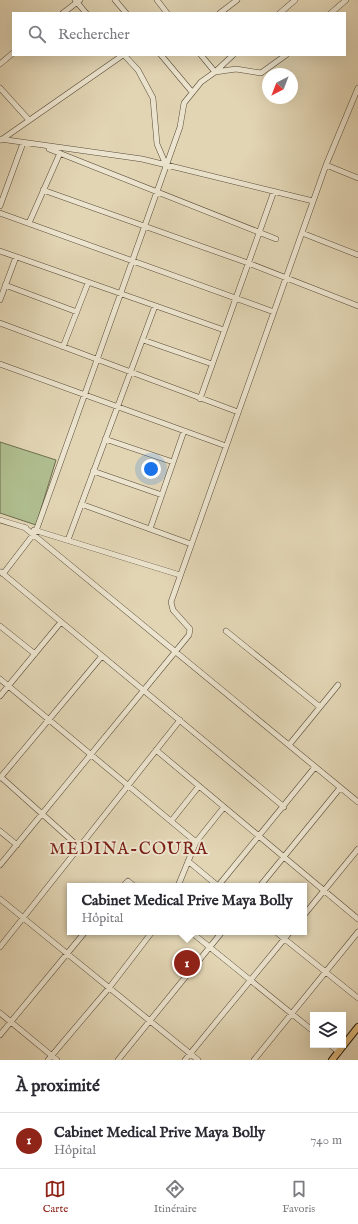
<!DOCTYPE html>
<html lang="fr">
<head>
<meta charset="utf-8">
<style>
	:root { --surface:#fff; --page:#f7f7f7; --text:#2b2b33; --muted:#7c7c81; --line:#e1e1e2; --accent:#8f2418 }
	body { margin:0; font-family:"IM FELL English",serif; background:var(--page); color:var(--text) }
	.controls { position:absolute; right:12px; bottom:12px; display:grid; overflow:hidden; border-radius:0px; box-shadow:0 4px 16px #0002 }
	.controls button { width:36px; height:36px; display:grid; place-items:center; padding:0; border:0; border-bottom:1px solid var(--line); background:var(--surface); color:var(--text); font:20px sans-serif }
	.compass { position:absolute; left:262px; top:68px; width:36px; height:36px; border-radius:50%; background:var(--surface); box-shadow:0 4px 16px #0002; rotate:222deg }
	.you { position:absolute; left:151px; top:469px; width:14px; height:14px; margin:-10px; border:3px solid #fff; border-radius:50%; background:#1a73e8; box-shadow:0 0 0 6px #1a73e833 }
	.badge { display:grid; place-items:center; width:26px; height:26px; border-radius:50%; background:var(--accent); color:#fff; font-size:13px; font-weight:700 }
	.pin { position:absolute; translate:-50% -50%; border:2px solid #fff; box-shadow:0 1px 4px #0006 }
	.popup { position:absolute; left:67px; top:883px; width:240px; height:52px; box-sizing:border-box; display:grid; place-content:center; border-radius:0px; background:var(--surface); filter:drop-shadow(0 1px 3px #0005); font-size:13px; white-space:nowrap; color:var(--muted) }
	.popup b { font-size:15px; color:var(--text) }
	.popup::after { content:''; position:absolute; left:50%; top:100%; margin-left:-8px; border:8px solid transparent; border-top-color:var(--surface) }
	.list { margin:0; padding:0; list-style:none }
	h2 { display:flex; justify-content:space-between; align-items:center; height:52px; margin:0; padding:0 16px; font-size:17px }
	h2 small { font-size:13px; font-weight:400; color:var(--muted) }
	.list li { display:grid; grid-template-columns:26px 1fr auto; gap:12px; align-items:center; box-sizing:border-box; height:56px; padding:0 16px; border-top:1px solid var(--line) }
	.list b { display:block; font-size:15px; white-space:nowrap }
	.list p { margin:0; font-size:13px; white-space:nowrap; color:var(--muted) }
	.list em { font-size:13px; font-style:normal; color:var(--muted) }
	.icon { flex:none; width:22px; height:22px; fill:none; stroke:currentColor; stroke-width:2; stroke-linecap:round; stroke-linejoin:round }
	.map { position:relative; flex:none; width:358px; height:1060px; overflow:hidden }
	.search { position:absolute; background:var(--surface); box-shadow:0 4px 16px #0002; left:12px; right:12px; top:12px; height:44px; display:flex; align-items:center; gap:10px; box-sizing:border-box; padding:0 14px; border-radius:0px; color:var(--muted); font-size:15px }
	.sheet { height:108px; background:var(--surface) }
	nav { display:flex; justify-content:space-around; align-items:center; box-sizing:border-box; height:56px; border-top:1px solid var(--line); background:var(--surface); font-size:11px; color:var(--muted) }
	nav a { display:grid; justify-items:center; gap:2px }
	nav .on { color:var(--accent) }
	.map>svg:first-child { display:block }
</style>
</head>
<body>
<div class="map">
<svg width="358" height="1060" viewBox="0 0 358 1060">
	<rect width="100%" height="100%" fill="#e2d5b4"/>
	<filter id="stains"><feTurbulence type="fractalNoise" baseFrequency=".005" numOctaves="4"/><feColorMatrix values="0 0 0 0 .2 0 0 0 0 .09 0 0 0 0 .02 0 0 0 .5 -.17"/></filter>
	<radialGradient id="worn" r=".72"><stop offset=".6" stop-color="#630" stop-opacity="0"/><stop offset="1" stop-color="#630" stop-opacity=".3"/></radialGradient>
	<path fill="#b0be8f" stroke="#6c6e50" d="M0,442l56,18 -20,65 -36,-12z"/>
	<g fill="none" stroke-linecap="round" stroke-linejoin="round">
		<defs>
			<path id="minor" d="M75,0l11,13
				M115,0l11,13
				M157,0l10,13
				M63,13l17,-13
				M220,13l17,-13
				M280,13l15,-13
				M331,13l15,-13
				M124,55l14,15 15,28 4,46 9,21
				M161,55l31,37
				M201,55l14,17 18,-17
				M0,64l13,-11
				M0,88l29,32
				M0,139l142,20 171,42
				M1,140l122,-85
				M49,149l227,90
				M326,165l32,13
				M43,190l205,73 110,43
				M0,206l23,-63
				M0,213l274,99
				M29,223l31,-70
				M302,233l56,22
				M0,251l224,79
				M5,285l72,27
				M0,300l16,-43
				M0,323l238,89
				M143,340l69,24
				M63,347l25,-64
				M0,364l226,82
				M200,399l74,-208
				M105,439l68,23
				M93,471l69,24
				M81,504l110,40
				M0,520l26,8
				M24,527l334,275
				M150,529l34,-98
				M34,530l146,45
				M68,540l87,-234
				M1,572l283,235
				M3,574l33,-43 144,-404 4,-24 17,-21 14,-10 21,-3 25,4 25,-18
				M0,626l35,28
				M226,631l94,76
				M0,679l196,163 28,-35
				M0,696l61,-74
				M289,745l49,-60
				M156,750l202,169
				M1,777l78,70
				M0,778l102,-122
				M172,820l27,-34
				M0,831l17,14
				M188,861l30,25
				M0,865l189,-230 1,-6 -17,-19 -2,-8 155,-437 32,-77
				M123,886l5,-5 6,5
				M178,886l18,-44
				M218,886l97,-119
				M260,886l80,-98
				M0,899l198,161
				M304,915l54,-66
				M191,932l122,99
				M276,932l82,66
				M0,947l180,-227
				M0,1013l57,47
				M0,1035l85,-103
				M330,1045l9,7
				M48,1060l61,-72 43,-56
				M118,1060l104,-128
				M185,1060l105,-128
				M254,1060l104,-128"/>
			<path id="major" d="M332,1060l26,-33"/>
		</defs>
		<use href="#minor" stroke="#574b39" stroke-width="6"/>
		<use href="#major" stroke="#291d10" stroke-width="8"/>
		<use href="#minor" stroke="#ece4ce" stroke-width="5"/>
		<use href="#major" stroke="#e1ba7a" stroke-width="6"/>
	</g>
	<g text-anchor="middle" stroke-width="4" stroke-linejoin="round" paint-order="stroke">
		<g font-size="17" letter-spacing="1" fill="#7a1f14" stroke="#ece4ce">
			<text x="129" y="854">MEDINA-COURA</text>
		</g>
	</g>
	<rect width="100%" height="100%" filter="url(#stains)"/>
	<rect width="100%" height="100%" fill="url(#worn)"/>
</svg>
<div class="controls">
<button><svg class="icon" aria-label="layers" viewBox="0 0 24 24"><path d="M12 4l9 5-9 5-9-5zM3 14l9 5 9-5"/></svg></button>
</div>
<svg class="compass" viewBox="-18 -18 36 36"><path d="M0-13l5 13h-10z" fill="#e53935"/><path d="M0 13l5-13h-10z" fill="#7c7c81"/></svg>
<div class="you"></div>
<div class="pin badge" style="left:187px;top:963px">1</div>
<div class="popup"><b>Cabinet Medical Prive Maya Bolly</b>Hôpital</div>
<div class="search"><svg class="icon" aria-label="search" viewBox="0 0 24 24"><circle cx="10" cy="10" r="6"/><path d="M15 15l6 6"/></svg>Rechercher</div>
</div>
<section class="sheet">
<h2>À proximité<small></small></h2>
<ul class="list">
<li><span class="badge">1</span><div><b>Cabinet Medical Prive Maya Bolly</b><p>Hôpital</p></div><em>740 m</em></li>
</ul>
</section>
<nav>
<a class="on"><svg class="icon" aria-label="map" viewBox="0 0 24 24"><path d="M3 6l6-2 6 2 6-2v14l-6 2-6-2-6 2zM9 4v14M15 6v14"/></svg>Carte</a>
<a><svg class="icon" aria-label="directions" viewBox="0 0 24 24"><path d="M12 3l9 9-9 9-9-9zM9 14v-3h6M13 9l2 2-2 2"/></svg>Itinéraire</a>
<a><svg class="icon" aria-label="saved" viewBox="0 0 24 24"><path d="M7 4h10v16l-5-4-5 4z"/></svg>Favoris</a>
</nav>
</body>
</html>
